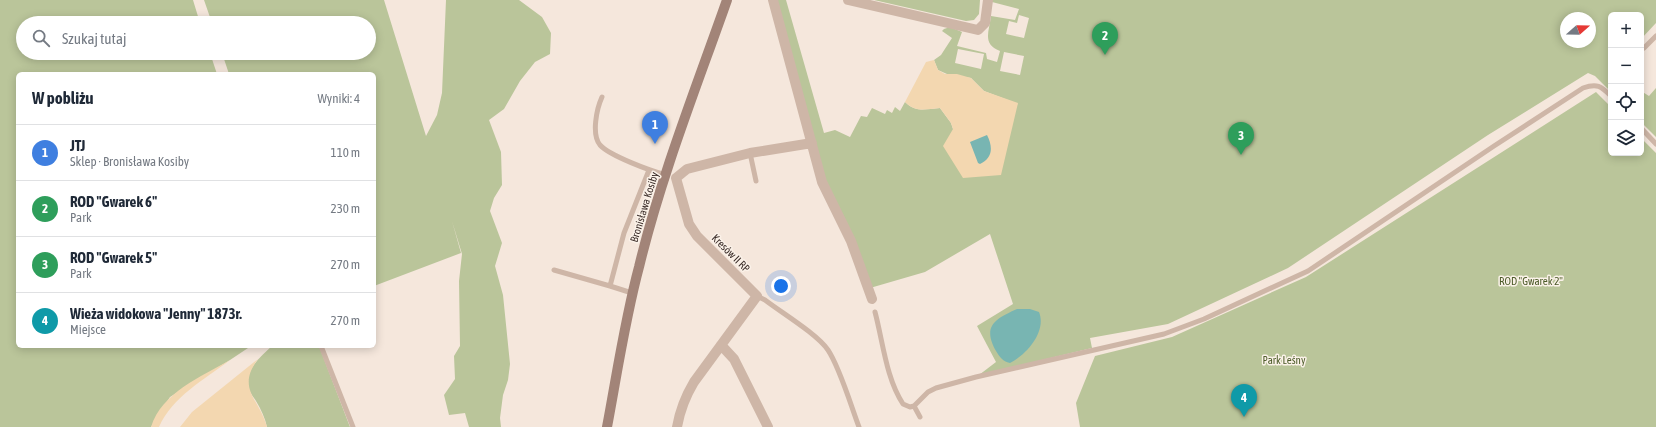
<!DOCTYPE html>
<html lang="pl">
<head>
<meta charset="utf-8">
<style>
	:root { --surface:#fff; --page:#f6f6f7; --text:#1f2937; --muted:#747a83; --line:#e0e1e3; --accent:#19605f }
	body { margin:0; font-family:"Asap Condensed",sans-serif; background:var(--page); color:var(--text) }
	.controls { position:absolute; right:12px; top:12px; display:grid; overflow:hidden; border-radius:6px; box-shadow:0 2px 10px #0003 }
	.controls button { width:36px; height:36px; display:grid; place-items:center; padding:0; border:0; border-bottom:1px solid var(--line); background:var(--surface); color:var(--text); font:20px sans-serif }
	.compass { position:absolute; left:1560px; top:12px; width:36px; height:36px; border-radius:50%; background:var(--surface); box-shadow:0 2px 10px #0003; rotate:70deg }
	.you { position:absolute; left:781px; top:286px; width:14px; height:14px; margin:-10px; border:3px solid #fff; border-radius:50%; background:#1a73e8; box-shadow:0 0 0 6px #1a73e833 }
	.badge { display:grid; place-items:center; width:26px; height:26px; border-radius:50%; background:var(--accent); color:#fff; font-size:13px; font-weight:700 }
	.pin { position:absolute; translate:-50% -33px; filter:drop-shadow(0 1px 2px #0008) }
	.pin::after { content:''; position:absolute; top:21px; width:14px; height:12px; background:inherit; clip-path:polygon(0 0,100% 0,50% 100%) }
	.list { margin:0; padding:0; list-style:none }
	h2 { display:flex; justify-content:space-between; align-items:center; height:52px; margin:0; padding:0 16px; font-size:17px }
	h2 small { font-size:13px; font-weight:400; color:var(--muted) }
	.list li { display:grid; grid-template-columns:26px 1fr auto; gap:12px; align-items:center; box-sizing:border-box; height:56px; padding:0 16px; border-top:1px solid var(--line) }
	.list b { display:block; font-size:15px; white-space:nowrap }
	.list p { margin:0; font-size:13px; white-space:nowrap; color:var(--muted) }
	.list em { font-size:13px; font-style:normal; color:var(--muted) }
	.icon { flex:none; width:22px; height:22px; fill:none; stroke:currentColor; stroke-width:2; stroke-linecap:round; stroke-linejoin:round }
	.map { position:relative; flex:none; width:1656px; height:427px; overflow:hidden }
	.search { position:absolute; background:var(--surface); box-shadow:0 2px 10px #0003; left:16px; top:16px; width:360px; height:44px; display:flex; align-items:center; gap:10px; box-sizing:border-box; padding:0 14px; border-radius:22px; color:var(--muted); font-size:15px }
	.panel { position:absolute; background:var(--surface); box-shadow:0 2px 10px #0003; left:16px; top:72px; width:360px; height:276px; border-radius:6px }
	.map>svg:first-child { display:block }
</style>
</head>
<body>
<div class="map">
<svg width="1656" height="427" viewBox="0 0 1656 427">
	<rect width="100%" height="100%" fill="#f5e7dc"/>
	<path fill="#bac59a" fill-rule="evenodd" d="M0,0h193l7,23h-177v30h187l7,21h-199v272h233l-21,14 -60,37 -19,30h-151z
		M204,0h180l42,136 11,-21 5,-22 4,-93h73l23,17 9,16 -1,21 -15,8 -15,19 -16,28 -15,11 12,32 1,33 -8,13 -4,13 12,32 -7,23 8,29 7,69 -2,16 -5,15 -3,23 1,9h-32l-4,-14 -16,2 -5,-20 11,-16 -1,-23 6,-10 -1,-65 3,-27 -10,-33 9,32 -87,33v-212h-145l-7,-21h147v-30h-157z
		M776,0h10l38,133 11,-3 15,7 11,-21 6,1 5,-9 13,6 2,-4 5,3 3,-6 5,4 5,-9c11,11 21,7 35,6l11,15 2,6 65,-25 -34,-13 -13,-13 -24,-4 -9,-4 -4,-10 7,-5 11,-17 -10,-7 2,-2 6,-2 12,5 -5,14 29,7 1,6 10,3 3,-11c-18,-7 -11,-19 -9,-35l24,4 4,-11 -27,-7v-2h664v23l-15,16v-24h-30v77l-16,-16 -7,-3 -100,62 -200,133 -120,56 -78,14 2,10 -113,27 17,-13 -19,-36 36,-22 -23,-70 -65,38 -55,16 -46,-107zM1019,15l10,3 -5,20 -18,-4 3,-13 8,2zM1566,18h24v24h-24zM958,49l26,5 -3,15 -26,-6zM1004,52l20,4 -4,19 -20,-4z
		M874,0h106l-1,14 -5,6 -8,1z
		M1641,88v3l8,5 7,-8v49l-15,-15z
		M1596,92l15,15v46h30v-15l15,15v274h-576l-4,-24 19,-47 77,-19 134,-60z
		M272,346h47l31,81h-83c-2,-9 -6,-18 -11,-26 -2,-3 -5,-7 -7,-11 -6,-19 11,-33 23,-44z"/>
	<path fill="#f3d7b0" d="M934,60l4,10 7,4h12l14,4 13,13 34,12 -17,72 -38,3 -20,-32 10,-17 -2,-6 -11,-15c-14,1 -24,5 -35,-6l21,-40z
		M258,359c-22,30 1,39 9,68h-87l12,-15z
		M230,360c-26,20 -57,36 -71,67h-8c11,-35 50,-50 79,-67z"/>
	<path fill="#78b5b2" d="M987,135c6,12 6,23 -7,29l-2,-1 -8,-21z
		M1017,309h13l9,3c8,20 -13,43 -29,51 -8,-2 -10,-6 -14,-12 -14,-25 -1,-32 21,-42z"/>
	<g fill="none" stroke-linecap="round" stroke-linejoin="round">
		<path stroke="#ceb6a7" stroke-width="5" d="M1644,48l12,-12
			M602,97c-5,11 -11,37 -2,48 10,11 51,26 66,30
			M1641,128l15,16
			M750,153l6,28
			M554,270l56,16 14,-53 25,-63
			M610,286l22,7
			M757,296l8,4c17,13 52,34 63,50 12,18 23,56 31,77
			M875,312c8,30 11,66 28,92l7,3 4,-1 6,11
			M321,346l32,81
			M914,406l14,-14 8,-4 40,-11 188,-43 40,-15 104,-48 186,-125 89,-58c14,-5 18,-2 28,8"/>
		<path stroke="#ceb6a7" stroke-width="10" d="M773,0l49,182 29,59 21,58
			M848,0l130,30 7,-7 3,-23
			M676,178l13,46 8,12 60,60 -63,86c-9,15 -14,28 -17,45
			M676,178l11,-9 63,-16 62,-10
			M721,345l13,14 34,68"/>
		<path stroke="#a28478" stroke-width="10" d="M607,427c10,-53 18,-108 32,-160 22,-91 57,-179 88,-267"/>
	</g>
	<g text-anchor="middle" stroke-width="3" stroke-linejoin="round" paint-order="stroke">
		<g font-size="11" fill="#3a2c28" stroke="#fbf2e9">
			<text transform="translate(644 207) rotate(-73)" y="4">Bronisława Kosiby</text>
			<text transform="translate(731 253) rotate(45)" y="4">Kresów II RP</text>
		</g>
		<g font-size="11" fill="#4c5b29" stroke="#fbf2e9">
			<text x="1531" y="285">ROD "Gwarek 2"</text>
			<text x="1284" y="364">Park Leśny</text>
		</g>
	</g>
</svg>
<div class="controls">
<button>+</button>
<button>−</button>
<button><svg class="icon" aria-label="locate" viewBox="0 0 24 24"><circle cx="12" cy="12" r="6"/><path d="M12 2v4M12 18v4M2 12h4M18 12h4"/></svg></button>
<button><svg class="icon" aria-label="layers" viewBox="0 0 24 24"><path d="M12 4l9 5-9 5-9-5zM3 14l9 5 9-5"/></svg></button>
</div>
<svg class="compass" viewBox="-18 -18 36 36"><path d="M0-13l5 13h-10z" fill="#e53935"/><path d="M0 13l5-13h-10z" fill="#747a83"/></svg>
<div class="you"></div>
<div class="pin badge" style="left:655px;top:144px;background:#3f7fe0">1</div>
<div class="pin badge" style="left:1105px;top:55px;background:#2e9e5b">2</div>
<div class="pin badge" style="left:1241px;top:155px;background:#2e9e5b">3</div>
<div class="pin badge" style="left:1244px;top:417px;background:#0f9aa8">4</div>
<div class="search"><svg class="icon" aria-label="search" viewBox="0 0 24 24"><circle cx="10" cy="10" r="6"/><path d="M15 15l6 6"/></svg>Szukaj tutaj</div>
<section class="panel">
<h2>W pobliżu<small>Wyniki: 4</small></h2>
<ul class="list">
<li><span class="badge" style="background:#3f7fe0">1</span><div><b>JTJ</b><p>Sklep · Bronisława Kosiby</p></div><em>110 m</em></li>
<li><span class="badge" style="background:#2e9e5b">2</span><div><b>ROD &quot;Gwarek 6&quot;</b><p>Park</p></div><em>230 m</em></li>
<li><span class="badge" style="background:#2e9e5b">3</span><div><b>ROD &quot;Gwarek 5&quot;</b><p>Park</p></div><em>270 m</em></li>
<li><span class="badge" style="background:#0f9aa8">4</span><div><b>Wieża widokowa &quot;Jenny&quot; 1873r.</b><p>Miejsce</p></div><em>270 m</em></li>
</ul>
</section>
</div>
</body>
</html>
